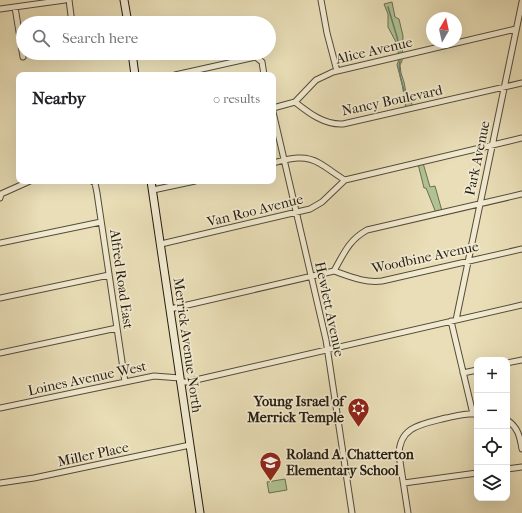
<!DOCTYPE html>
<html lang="en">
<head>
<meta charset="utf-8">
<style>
	:root { --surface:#fff; --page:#f2f2f2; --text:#202124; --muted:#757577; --line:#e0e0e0 }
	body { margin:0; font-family:"IM FELL French Canon",serif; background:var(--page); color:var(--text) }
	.controls { position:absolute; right:12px; bottom:12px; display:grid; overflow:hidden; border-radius:8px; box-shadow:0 4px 16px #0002 }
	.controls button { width:36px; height:36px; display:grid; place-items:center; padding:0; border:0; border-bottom:1px solid var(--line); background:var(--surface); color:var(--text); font:20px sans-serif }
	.compass { position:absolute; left:426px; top:12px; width:36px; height:36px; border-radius:50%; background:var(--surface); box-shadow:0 4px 16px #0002; rotate:9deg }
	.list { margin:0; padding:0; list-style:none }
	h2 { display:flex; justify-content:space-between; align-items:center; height:52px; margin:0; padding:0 16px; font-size:17px }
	h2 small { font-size:13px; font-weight:400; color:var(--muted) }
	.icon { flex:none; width:22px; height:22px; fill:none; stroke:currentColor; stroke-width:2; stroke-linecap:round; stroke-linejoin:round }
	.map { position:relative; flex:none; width:522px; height:513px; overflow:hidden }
	.search { position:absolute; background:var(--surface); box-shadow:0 4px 16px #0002; left:16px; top:16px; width:260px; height:44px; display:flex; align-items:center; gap:10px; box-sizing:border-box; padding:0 14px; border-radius:22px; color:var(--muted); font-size:15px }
	.panel { position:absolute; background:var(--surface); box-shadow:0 4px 16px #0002; left:16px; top:72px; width:260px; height:112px; border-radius:8px }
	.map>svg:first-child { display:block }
</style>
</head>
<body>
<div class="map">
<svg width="522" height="513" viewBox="0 0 522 513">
	<rect width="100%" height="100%" fill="#e9deb7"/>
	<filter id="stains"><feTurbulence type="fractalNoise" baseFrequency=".005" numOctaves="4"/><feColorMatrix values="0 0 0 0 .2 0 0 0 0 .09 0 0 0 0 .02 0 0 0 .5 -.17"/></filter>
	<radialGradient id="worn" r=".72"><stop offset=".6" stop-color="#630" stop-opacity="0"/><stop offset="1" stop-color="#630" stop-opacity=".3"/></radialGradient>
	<path fill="#b0c293" stroke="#6a6e52" d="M392,2l3,15 4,2 4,17 -1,25 -2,4 1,8 3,9 3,16 4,3 2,7 -7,1 -4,-26 -5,-18 2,-6 -2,-15 -9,-17v-13l-4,-10z
		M423,163l7,24 5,-1 7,25 -6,2 -10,-25h-2l-6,-24z
		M285,479l2,11 -18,3 -2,-11z"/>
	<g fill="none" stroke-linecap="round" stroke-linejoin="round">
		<path stroke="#697c6f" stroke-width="1.5" d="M388,7l9,30 3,14
			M400,61c-3,10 3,25 6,36"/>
		<defs>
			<path id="minor" d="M69,0l3,23
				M321,0l6,33 10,38
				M15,7l8,50
				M0,9l65,-9
				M175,75l81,-18 6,5 2,13
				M295,102l21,-22 17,-8 183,-43
				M273,108l22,-6c14,11 29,23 48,22l179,-41
				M273,112l53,228 26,173
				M273,163c15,-4 31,-9 46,0 9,5 17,12 26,17l177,-42
				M92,181l3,2 2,10 28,189
				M153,190l42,-9
				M0,198l1,-4 29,-13
				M0,243l101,-21
				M161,244l149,-35 12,-7 23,-22
				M334,271c10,-18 15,-31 33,-41l155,-36
				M0,298l109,-23
				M170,309l164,-38c17,6 31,12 48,10l140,-32
				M456,320l66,-318
				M451,321l22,93
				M0,353l117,-25
				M507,363l15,-3
				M463,373l14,-3
				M180,382h7l335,-77
				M0,408l154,-32 26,2
				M507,420c11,7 13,17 15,29
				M507,469l15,-2
				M0,483l34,-5 156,-33
				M404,483l73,-10
				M408,513l-9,-58c0,-29 24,-31 47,-37 10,-2 21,-5 31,-4"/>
			<path id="secondary" d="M124,0l4,23
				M132,53l3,22
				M151,181l49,332"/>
		</defs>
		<use href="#minor" stroke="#554c3a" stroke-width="7"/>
		<use href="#secondary" stroke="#241b10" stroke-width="9"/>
		<use href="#minor" stroke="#f1ead0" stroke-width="5"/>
		<use href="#secondary" stroke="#f1ead0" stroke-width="7"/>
	</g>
	<defs>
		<symbol id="synagogue-pin" viewBox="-11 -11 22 30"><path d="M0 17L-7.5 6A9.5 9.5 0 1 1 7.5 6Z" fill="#8f2418" stroke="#f1ead0"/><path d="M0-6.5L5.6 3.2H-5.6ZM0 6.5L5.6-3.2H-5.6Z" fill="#fff"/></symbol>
		<symbol id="school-pin" viewBox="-11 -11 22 30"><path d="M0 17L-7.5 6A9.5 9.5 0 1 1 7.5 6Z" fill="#8f2418" stroke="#f1ead0"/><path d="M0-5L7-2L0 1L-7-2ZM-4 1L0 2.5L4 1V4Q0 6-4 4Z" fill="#fff"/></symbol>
	</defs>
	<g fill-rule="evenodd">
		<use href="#synagogue-pin" x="346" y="396" width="25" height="34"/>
		<use href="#school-pin" x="258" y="450" width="25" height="34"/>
	</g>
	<g text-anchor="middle" stroke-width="3.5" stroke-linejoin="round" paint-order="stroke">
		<g font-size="14" fill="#241b10" stroke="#f1ead0">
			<text transform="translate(374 50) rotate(-13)" y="5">Alice Avenue</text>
			<text transform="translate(392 100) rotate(-12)" y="5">Nancy Boulevard</text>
			<text transform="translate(477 158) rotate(-78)" y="5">Park Avenue</text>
			<text transform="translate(255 210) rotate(-14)" y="5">Van Roo Avenue</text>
			<text transform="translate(425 257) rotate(-12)" y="5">Woodbine Avenue</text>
			<text transform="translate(122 279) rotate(82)" y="5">Alfred Road East</text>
			<text transform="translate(330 309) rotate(78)" y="5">Hewlett Avenue</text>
			<text transform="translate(188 345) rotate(82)" y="5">Merrick Avenue North</text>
			<text transform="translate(87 378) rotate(-12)" y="5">Loines Avenue West</text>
			<text transform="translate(93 454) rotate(-12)" y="5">Miller Place</text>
		</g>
		<g font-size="14" font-weight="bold" fill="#241b10" stroke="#f1ead0" text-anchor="end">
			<text x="344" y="406">Young Israel of<tspan x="344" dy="16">Merrick Temple</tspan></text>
			<text x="286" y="459" text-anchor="start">Roland A. Chatterton<tspan x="286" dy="16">Elementary School</tspan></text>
		</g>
	</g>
	<rect width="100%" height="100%" filter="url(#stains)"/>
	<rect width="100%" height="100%" fill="url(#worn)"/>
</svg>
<div class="controls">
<button>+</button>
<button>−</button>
<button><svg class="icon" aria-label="locate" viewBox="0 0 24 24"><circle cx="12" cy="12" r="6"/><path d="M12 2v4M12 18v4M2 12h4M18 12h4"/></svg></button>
<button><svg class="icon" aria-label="layers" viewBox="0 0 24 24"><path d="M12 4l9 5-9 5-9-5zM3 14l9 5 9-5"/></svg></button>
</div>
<svg class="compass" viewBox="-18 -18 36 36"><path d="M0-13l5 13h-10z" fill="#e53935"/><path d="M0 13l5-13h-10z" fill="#757577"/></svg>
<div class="search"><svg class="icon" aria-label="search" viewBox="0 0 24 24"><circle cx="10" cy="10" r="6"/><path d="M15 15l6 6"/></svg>Search here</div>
<section class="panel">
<h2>Nearby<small>0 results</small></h2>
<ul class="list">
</ul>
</section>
</div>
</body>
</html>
